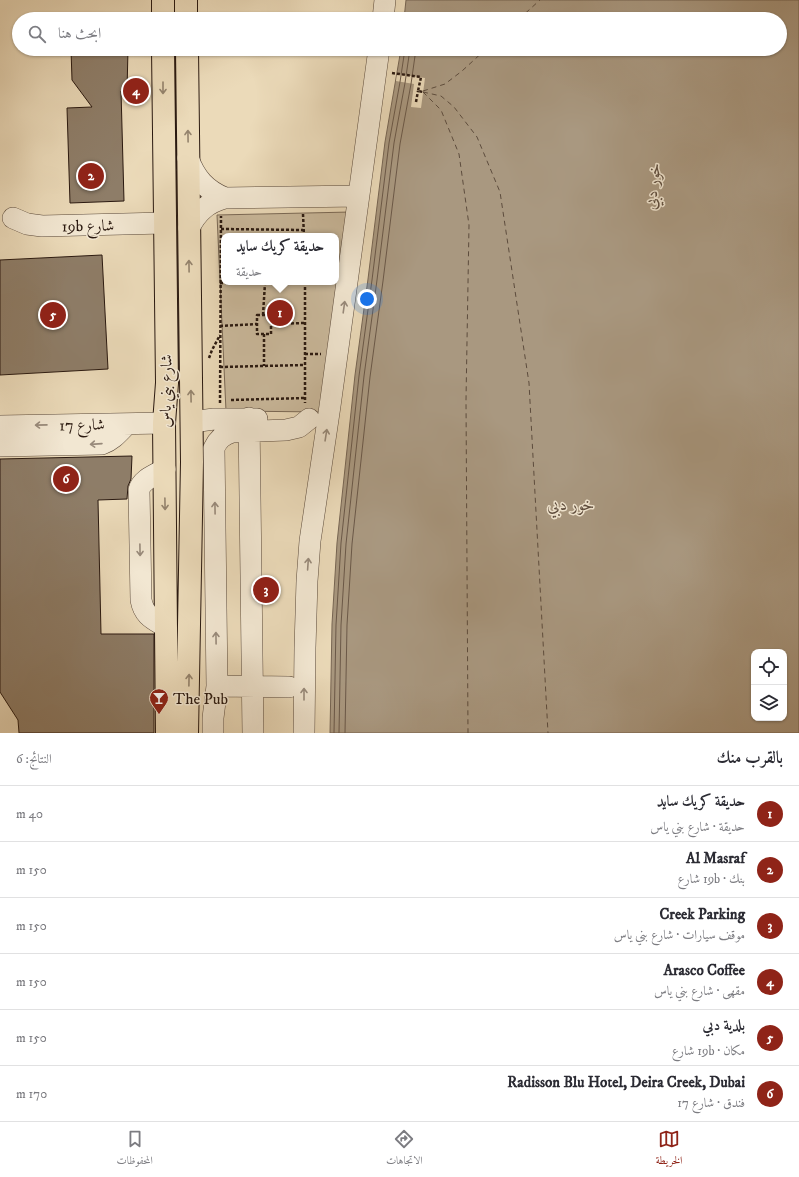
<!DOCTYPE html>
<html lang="ar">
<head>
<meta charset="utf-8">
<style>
	:root { --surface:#fff; --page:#f7f7f7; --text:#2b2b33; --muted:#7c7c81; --line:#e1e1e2; --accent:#8f2418 }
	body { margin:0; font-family:"IM FELL DW Pica",Amiri,serif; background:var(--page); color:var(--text); direction:rtl }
	.controls { position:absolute; right:12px; bottom:12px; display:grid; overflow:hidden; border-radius:8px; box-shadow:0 1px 3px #0004 }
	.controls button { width:36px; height:36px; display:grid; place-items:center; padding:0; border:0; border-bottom:1px solid var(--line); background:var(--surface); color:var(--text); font:20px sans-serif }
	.you { position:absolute; left:367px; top:299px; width:14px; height:14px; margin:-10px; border:3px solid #fff; border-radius:50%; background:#1a73e8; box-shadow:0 0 0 6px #1a73e833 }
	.badge { display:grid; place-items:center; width:26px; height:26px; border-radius:50%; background:var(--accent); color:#fff; font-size:13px; font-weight:700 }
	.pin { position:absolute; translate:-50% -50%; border:2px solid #fff; box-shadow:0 1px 4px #0006 }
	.popup { position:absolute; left:221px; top:233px; width:118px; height:52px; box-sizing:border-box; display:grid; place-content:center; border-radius:8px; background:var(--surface); filter:drop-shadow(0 1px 3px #0005); font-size:13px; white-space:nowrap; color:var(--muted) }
	.popup b { font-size:15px; color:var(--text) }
	.popup::after { content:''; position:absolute; left:50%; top:100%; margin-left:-8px; border:8px solid transparent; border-top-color:var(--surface) }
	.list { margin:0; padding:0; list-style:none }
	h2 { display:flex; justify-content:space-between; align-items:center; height:52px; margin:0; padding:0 16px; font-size:17px }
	h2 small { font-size:13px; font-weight:400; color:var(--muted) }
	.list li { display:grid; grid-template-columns:26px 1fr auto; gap:12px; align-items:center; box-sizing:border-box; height:56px; padding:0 16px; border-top:1px solid var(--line) }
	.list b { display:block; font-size:15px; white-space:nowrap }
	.list p { margin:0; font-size:13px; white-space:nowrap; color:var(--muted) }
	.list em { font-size:13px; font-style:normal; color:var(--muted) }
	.icon { flex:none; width:22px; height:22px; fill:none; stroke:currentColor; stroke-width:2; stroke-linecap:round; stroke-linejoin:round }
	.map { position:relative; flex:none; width:799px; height:733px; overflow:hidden; direction:ltr }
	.search { position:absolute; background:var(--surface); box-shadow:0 1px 3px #0004; left:12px; right:12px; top:12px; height:44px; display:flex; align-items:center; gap:10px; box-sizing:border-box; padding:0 14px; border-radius:22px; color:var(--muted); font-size:15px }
	.sheet { height:388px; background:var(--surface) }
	nav { display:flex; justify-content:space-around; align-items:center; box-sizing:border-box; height:56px; border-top:1px solid var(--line); background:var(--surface); font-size:11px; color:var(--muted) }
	nav a { display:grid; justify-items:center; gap:2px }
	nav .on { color:var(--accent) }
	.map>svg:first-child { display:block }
</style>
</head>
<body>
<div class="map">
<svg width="799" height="733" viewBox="0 0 799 733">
	<rect width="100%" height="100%" fill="#ebdab9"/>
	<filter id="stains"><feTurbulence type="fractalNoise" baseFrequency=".005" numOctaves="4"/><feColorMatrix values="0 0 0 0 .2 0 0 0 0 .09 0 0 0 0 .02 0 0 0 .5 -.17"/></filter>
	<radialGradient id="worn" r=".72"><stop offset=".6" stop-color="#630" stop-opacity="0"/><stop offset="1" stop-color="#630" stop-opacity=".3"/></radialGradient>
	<path fill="#cab99c" stroke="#7a6956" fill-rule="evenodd" d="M351,212l-26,200 -99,-1 -9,-196zM224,236h112v46h-112z"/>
	<path fill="#a99880" stroke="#766553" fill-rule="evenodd" d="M406,0h393v733h-469l2,-109 5,-81 18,-168 13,-96 17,-137 16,-93h379v-30h-376zM754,652h30v66h-30z"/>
	<path fill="#ebdab9" d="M397,74l28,4 -4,30 -10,-1 3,-23 -18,-3z"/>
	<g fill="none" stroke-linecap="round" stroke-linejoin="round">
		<path stroke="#6a5848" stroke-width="1" d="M334,733l2,-108 5,-82 18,-167 13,-96 17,-137 11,-61 5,-33
			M339,733l2,-108 5,-81 18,-168 13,-96 17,-137 11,-60 5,-34
			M345,733l2,-108 5,-81 18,-167 13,-96 17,-137 11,-60 5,-35"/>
		<path stroke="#5d4c3d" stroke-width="1" stroke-dasharray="5 4" stroke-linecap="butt" d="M519,19l21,-19
			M423,91l22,-7 17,-13 24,-22
			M423,92l18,4 13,11 23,30 23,55 29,191 19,350
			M423,92l18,18 18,44 10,71 -3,175 2,333"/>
	</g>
	<path fill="#8e7d68" stroke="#2a1910" d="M71,49h57l-1,42h-6l3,110 -54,2 -3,-95 25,-1 -20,-27z
		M102,255l6,114 -108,6v-115z
		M132,456l-1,23 -3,7 -1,13 -29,1 3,134h53v99h-135l-1,-13 -18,-28v-233z"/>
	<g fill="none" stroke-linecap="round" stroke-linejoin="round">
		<defs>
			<path id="minor" d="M383,19l2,-19
				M188,158c7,20 18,32 37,40
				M13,218l14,6 15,2 122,-3
				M189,228c8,-16 18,-25 36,-30l134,-2
				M249,418l4,315
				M192,422l22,-3h43
				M0,426l164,-3
				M0,446l102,-2c11,-4 17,-12 25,-20
				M165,469c-10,6 -23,10 -26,21l2,110c3,16 12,19 25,27
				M217,686l72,1
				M213,733v-15l4,-32 -3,-238c4,-9 9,-13 18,-16l54,-2 13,-3 10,-8
				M304,733l1,-85 2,-67 3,-40 20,-135 49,-357"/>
			<path id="major" d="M163,0v19
				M186,0v19
				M163,49l4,334 -3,40 3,310
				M187,49l5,413 -5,271"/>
		</defs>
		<use href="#minor" stroke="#5a493a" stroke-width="22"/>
		<use href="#major" stroke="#2a1910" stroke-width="24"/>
		<path stroke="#2a1910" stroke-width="2.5" stroke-dasharray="3 2" stroke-linecap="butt" d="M392,73l29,4 -3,14 5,1
			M416,102l2,-11
			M303,214l1,22
			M221,229l82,1
			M305,282v121
			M220,283l110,-1
			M257,315h14v19h-14z
			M263,315l2,-32
			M271,324l34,-1
			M220,326l37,-2
			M264,334v32
			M305,354h16
			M209,358l3,-8 8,-15
			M220,367l85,-2
			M231,400l74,-2
			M220,403l1,-187"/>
		<use href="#minor" stroke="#f2e7d2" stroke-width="21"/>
		<use href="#major" stroke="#ebdab9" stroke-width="22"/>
	</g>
	<defs><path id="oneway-shaft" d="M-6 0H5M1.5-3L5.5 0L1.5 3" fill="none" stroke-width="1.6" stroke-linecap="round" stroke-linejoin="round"/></defs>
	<g stroke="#94836d">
		<use href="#oneway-shaft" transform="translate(163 88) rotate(90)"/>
		<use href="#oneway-shaft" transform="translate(188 136) rotate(-91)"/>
		<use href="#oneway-shaft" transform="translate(189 266) rotate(-91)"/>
		<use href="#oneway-shaft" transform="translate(191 396) rotate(-91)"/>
		<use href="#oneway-shaft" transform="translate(165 504) rotate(89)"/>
		<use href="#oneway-shaft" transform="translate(189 680) rotate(-89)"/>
	</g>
	<g stroke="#988a7b">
		<use href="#oneway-shaft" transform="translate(344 307) rotate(-82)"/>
		<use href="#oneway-shaft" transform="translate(41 425) rotate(179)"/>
		<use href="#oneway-shaft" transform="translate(326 435) rotate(-81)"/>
		<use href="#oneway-shaft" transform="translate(96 444) rotate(176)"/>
		<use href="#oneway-shaft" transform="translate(215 508) rotate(-91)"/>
		<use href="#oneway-shaft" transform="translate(140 550) rotate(89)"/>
		<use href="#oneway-shaft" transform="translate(308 564) rotate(-86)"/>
		<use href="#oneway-shaft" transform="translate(216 638) rotate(-91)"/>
		<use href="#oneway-shaft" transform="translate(304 694) rotate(-90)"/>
	</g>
	<defs>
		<symbol id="bar-pin" viewBox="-11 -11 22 30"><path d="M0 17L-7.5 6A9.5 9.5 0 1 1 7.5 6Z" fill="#8f2418" stroke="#f2e7d2"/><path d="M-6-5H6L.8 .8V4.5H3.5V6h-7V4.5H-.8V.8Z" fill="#fff"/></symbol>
	</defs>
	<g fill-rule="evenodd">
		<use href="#bar-pin" x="148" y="687" width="22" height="30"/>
	</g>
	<g text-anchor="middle" stroke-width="3" stroke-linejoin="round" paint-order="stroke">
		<g font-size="16" fill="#2a1910" stroke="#f2e7d2">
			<text transform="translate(88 225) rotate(-1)" y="6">19b شارع</text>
			<text transform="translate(165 391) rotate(-89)" y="6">شارع بني ياس</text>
			<text transform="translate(82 424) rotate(-1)" y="6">شارع 17</text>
		</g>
		<g font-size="16" fill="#2a1910" stroke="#f2e7d2" text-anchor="start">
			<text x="173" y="704">The Pub</text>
		</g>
		<g font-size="17" font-style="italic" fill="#5d4c3d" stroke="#f2e7d2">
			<text transform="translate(652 186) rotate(-84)" y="6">خور دبي</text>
			<text x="571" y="510">خور دبي</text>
		</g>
	</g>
	<rect width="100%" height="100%" filter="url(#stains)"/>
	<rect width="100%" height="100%" fill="url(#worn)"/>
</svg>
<div class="controls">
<button><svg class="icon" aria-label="locate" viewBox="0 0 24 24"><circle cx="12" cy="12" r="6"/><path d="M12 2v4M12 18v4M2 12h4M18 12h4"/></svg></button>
<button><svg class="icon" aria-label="layers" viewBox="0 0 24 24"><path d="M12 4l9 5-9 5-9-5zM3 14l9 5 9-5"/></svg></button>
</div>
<div class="you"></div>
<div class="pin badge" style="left:280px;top:313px">1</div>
<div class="popup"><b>حديقة كريك سايد</b>حديقة</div>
<div class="pin badge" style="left:91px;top:176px">2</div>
<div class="pin badge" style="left:266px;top:590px">3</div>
<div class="pin badge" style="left:136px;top:91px">4</div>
<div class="pin badge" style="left:53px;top:315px">5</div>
<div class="pin badge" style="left:66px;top:479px">6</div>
<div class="search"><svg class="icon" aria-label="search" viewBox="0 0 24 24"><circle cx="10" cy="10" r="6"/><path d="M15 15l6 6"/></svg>ابحث هنا</div>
</div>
<section class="sheet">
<h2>بالقرب منك<small>النتائج: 6</small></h2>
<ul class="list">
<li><span class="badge">1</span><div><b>حديقة كريك سايد</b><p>حديقة · شارع بني ياس</p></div><em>40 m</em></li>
<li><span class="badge">2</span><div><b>Al Masraf</b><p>بنك · 19b شارع</p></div><em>150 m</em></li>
<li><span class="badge">3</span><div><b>Creek Parking</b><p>موقف سيارات · شارع بني ياس</p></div><em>150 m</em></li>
<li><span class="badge">4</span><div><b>Arasco Coffee</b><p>مقهى · شارع بني ياس</p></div><em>150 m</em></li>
<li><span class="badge">5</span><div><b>بلدية دبي</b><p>مكان · 19b شارع</p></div><em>150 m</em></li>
<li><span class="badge">6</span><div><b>Radisson Blu Hotel, Deira Creek, Dubai</b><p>فندق · شارع 17</p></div><em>170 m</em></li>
</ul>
</section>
<nav>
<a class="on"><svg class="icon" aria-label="map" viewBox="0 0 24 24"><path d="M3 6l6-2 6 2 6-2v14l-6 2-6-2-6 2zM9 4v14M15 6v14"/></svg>الخريطة</a>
<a><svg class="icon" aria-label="directions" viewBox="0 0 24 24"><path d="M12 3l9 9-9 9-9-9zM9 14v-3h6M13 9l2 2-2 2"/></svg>الاتجاهات</a>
<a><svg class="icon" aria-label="saved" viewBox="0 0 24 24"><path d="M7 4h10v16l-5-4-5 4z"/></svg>المحفوظات</a>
</nav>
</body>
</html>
